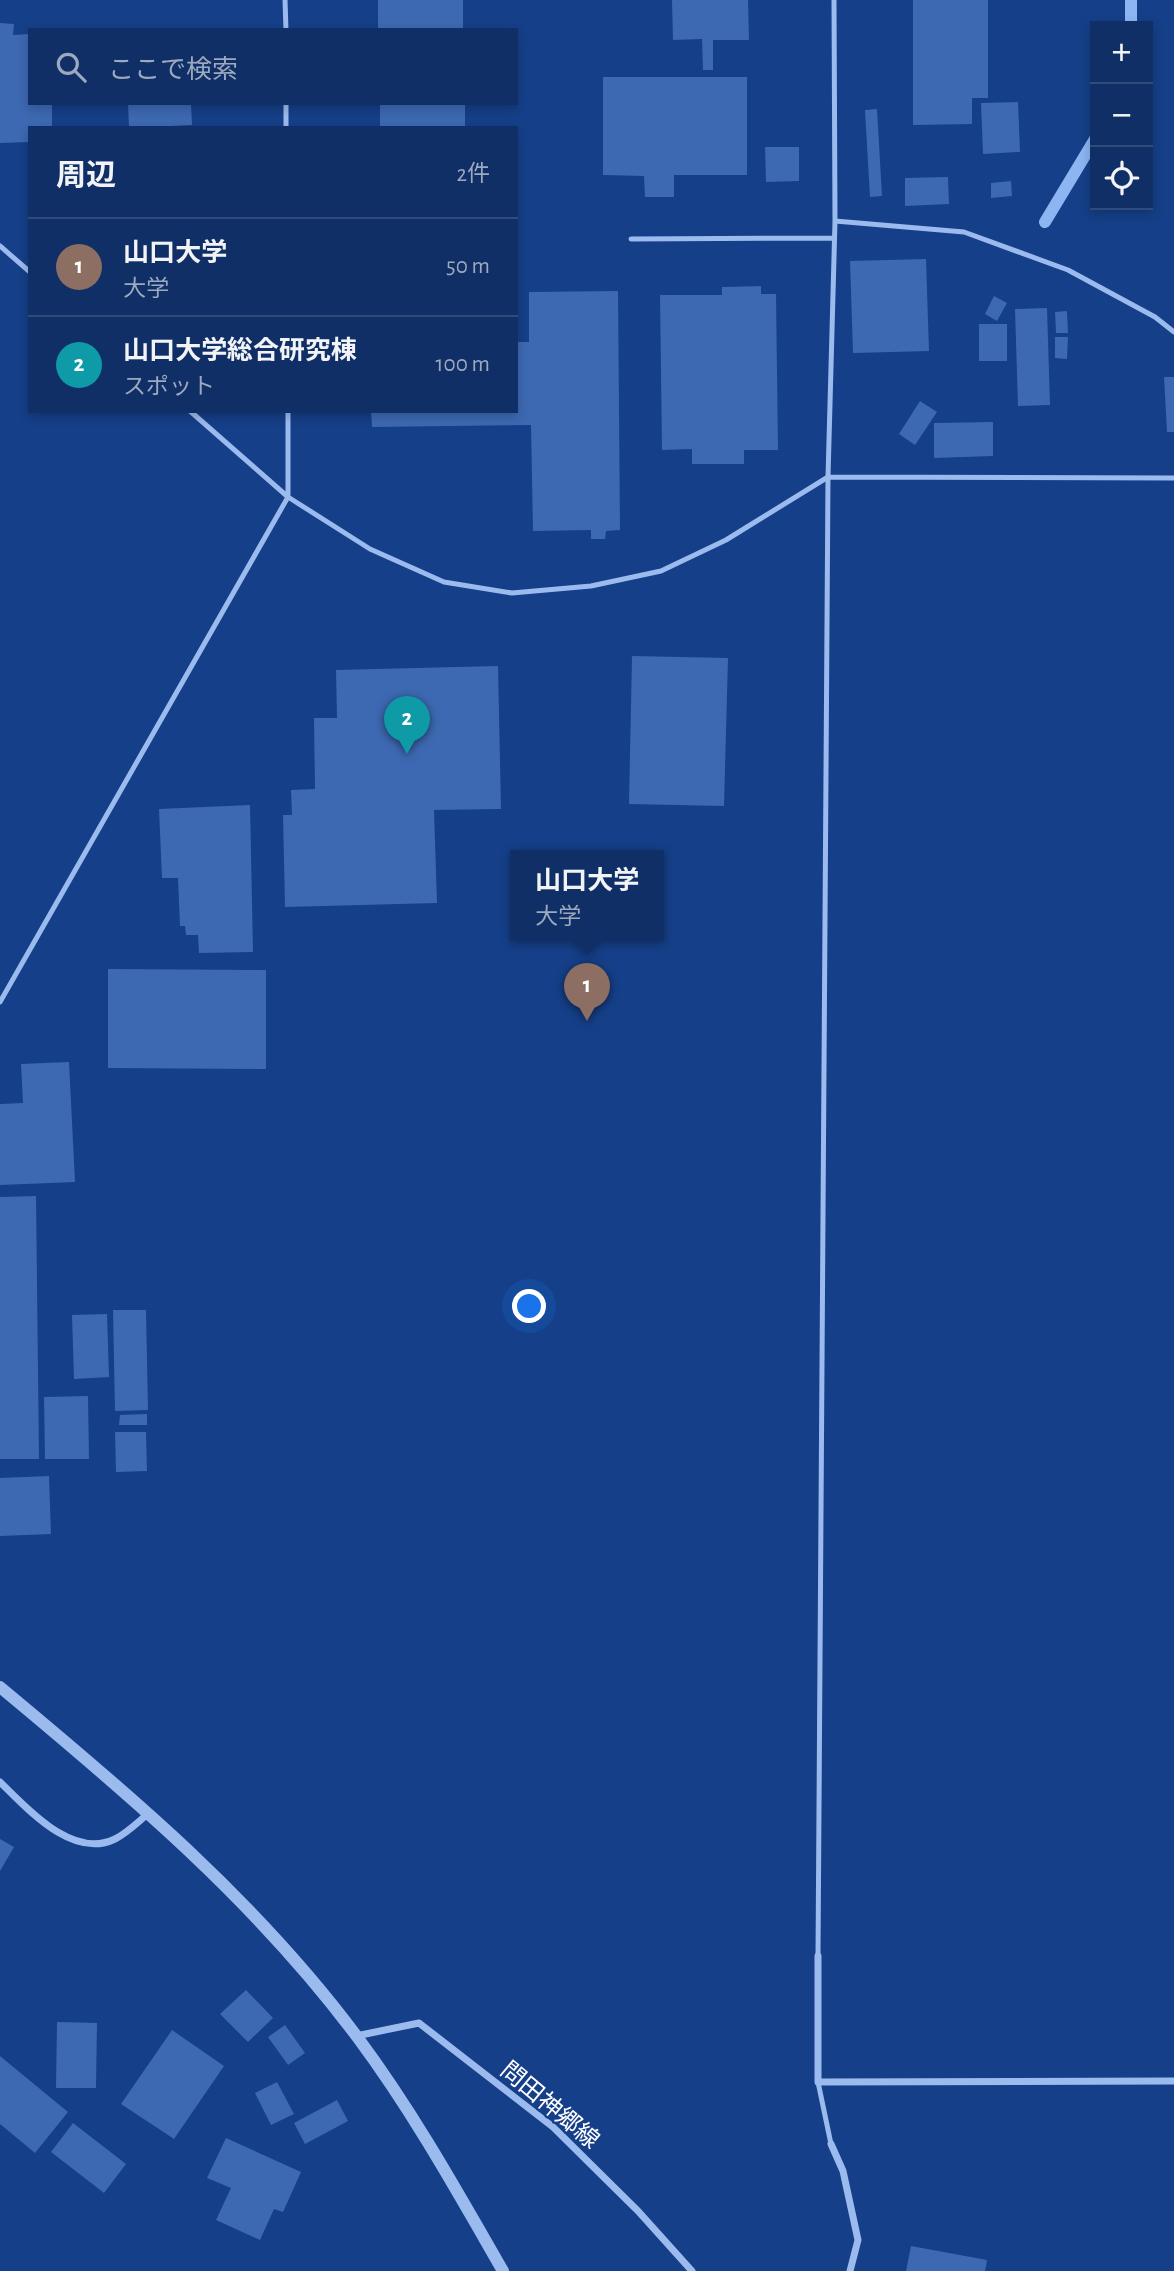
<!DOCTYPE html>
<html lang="ja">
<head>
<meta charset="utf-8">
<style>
	:root { --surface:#102f66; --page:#19376c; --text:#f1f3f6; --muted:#9ca9bf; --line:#304a7a; --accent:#8abfa5 }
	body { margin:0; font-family:"Alegreya Sans","Noto Sans JP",sans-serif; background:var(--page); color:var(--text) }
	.controls { position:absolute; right:21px; top:21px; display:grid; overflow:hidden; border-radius:0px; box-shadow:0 4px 10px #0003 }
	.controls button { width:63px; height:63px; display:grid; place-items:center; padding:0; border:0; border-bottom:2px solid var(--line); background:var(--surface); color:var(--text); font:35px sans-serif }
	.you { position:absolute; left:530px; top:1307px; width:24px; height:24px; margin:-18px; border:5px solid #fff; border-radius:50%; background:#1a73e8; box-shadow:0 0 0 10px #1a73e833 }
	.badge { display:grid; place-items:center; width:46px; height:46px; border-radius:50%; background:var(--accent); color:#fff; font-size:23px; font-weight:700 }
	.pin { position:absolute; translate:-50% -58px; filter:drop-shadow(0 2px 4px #0008) }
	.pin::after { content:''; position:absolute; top:37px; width:24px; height:21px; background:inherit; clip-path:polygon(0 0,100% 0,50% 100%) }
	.popup { position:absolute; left:510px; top:850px; width:154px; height:91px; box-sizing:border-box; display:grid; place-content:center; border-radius:0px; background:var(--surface); filter:drop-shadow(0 2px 5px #0005); font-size:23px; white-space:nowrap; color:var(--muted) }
	.popup b { font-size:26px; color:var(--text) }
	.popup::after { content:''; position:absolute; left:50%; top:100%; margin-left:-14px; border:14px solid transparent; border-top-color:var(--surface) }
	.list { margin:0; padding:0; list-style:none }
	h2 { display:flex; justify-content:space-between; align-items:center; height:91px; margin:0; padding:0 28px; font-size:30px }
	h2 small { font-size:23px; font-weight:400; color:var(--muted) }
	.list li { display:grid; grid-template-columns:46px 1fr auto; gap:21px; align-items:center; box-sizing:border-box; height:98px; padding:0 28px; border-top:2px solid var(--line) }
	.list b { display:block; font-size:26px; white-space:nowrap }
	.list p { margin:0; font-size:23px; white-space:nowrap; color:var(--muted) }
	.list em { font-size:23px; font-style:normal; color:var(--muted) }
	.icon { flex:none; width:38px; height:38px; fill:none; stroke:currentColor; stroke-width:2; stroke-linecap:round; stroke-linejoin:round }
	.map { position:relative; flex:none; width:1174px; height:2271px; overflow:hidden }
	.search { position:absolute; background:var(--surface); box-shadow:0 4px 10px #0003; left:28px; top:28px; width:490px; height:77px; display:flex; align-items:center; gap:18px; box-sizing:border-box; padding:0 24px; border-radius:0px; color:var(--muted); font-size:26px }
	.panel { position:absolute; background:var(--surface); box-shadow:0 4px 10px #0003; left:28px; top:126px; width:490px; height:287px; border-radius:0px }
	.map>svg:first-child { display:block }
</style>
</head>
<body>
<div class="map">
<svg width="1174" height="2271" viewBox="0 0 1174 2271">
	<rect width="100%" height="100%" fill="#153f88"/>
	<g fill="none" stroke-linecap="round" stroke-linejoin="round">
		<path stroke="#8db5f2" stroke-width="12" d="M1131,26v-26
			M1045,222l50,-83"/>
	</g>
	<path fill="#3d69b2" d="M378,0h85v30h-85z
		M672,0h76l1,40h-36v30h-10l-1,-31 -29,1z
		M913,0h75v98h-16v26l-59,1z
		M0,23l14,1 -1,11 17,-1v69h22v25h-22v14l-30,1z
		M603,77h144v98h-73v22h-29l-1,-21 -41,-1z
		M1018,102l2,50 -37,2 -2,-51z
		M128,103h63l1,22 -63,3z
		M380,103h85v25h-85z
		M877,109l5,87 -12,1 -5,-87z
		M765,147h34v34l-33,1z
		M948,177l1,27 -44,2v-28z
		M1011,181l1,15 -21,2v-15z
		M926,259l3,92 -76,2 -3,-92z
		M761,286v8h15l2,156h-34v14h-52v-15l-30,1 -2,-155h62v-8z
		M618,291l2,239 -14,1 -1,8h-14v-9l-58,1 -2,-106 -159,2 -1,-16h145v-69h13v-50z
		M994,296l13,7 -10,18 -12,-7z
		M1047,308l3,97 -32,1 -3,-97z
		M1067,311l1,22h-12l-1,-21z
		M979,324h28v37h-28z
		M1055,337h13l-1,22 -12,-1z
		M1164,377h10v55h-7z
		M920,401l17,11 -22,33 -16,-11z
		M993,422v34l-59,2v-35z
		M632,656l96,2 -4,148 -95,-2z
		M498,666l3,143 -67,1 3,93 -152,4 -2,-92h9l-1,-25 24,-1 -1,-71h23l-1,-48z
		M250,805l3,147 -54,1 -1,-18h-12l-1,-9h-5l-2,-48h-16l-3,-69z
		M108,969l158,1v99l-158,-1z
		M69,1062l6,120 -75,3v-81l23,-1 -2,-39z
		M36,1196l3,263h-39v-262z
		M113,1310h33l2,100 -33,1z
		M107,1314l2,63 -35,2 -2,-64z
		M88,1396l1,63h-44l-1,-62z
		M147,1414v11h-28l1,-10z
		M115,1432h31l1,39 -31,1z
		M49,1476l2,58 -51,2v-58z
		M0,1839l14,8 -14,24z
		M246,1990l27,28 -25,24 -28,-28z
		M57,2022l40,1 -1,65h-40z
		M285,2025l20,28 -17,12 -20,-28z
		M172,2030l52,36 -50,73 -53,-35z
		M0,2056l68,56 -33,41 -35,-29z
		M277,2082l17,32 -23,11 -16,-32z
		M337,2100l11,21 -43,23 -11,-21z
		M73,2123l53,41 -22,29 -53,-41z
		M226,2138l75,34 -18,40 -9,-3 -14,31 -44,-20 15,-32 -24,-10z
		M911,2246l76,14 -2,11h-79z"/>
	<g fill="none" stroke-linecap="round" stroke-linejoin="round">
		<path stroke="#9bbbef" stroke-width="5" d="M285,0l1,30
			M286,103v25
			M835,221l129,11 104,38 87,47 19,15
			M631,239l203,-1
			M0,246l30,26
			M190,411l98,86 82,52 74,33 68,11 79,-7 70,-15 65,-31 102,-63 346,1
			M0,1002l288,-505v-86
			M818,1956l10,-1479 7,-256 -1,-221
			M818,2082l13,62"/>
		<path stroke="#9bbbef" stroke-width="7" d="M0,1782c27,26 72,78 115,57 12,-6 24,-18 34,-26
			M818,1956v126l356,-1
			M356,2036l63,-13 134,104 85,84 54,60
			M831,2144l12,27 15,69 -8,31"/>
		<path stroke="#9bbbef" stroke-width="12" d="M0,1687c129,107 257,215 358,351 55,74 99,153 145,233"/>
	</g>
	<g text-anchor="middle" stroke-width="5" stroke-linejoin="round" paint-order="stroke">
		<g font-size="24" fill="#fff" stroke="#153f88">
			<text transform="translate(550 2105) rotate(40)" y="8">問田神郷線</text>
		</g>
	</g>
</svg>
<div class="controls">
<button>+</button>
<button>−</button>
<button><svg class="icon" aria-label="locate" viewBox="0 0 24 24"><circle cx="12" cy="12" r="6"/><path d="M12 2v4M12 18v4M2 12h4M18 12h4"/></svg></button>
</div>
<div class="you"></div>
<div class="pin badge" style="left:587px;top:1021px;background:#8d6e63">1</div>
<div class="popup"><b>山口大学</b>大学</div>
<div class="pin badge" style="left:407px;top:754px;background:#0f9aa8">2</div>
<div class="search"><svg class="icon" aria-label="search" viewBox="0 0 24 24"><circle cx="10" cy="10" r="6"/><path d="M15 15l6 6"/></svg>ここで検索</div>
<section class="panel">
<h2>周辺<small>2件</small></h2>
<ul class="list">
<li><span class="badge" style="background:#8d6e63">1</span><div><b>山口大学</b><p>大学</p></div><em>50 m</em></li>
<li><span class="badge" style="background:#0f9aa8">2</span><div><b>山口大学総合研究棟</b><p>スポット</p></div><em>100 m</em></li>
</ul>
</section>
</div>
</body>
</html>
